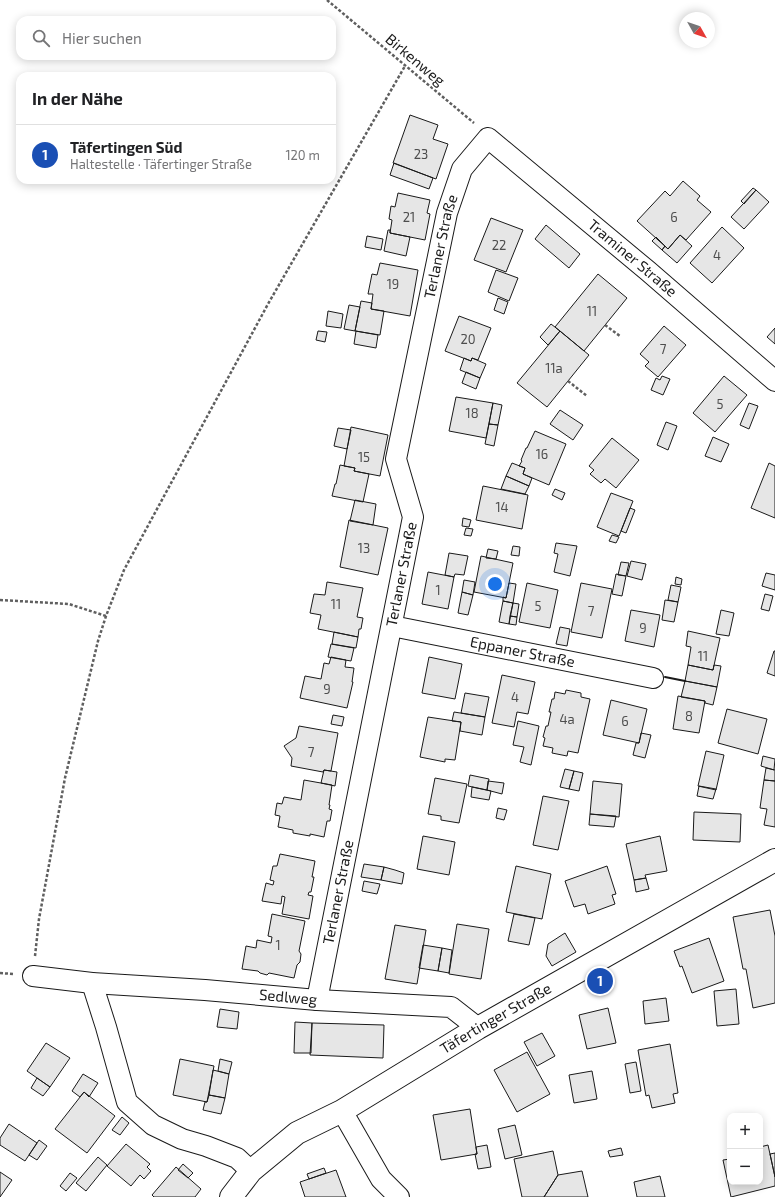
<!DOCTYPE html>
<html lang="de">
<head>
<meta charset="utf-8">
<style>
	:root { --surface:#fff; --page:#f2f2f2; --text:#202124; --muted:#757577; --line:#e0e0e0; --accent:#1a73e8 }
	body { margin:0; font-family:"Exo 2",sans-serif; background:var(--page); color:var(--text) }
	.controls { position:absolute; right:12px; bottom:12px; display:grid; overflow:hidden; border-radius:8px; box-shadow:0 2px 10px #0003 }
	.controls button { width:36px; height:36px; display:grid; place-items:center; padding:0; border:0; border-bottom:1px solid var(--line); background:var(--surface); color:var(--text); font:20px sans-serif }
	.compass { position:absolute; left:679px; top:12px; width:36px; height:36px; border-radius:50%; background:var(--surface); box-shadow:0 2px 10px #0003; rotate:130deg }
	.you { position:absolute; left:495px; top:584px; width:14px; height:14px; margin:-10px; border:3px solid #fff; border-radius:50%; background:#1a73e8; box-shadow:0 0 0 6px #1a73e833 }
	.badge { display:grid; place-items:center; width:26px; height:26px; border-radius:50%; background:var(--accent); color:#fff; font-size:13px; font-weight:700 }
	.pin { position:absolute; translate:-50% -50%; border:2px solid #fff; box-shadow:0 1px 4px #0006 }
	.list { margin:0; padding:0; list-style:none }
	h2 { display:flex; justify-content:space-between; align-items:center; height:52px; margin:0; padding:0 16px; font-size:17px }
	h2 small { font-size:13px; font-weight:400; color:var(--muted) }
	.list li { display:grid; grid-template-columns:26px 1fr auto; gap:12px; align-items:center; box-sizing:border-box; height:60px; padding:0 16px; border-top:1px solid var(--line) }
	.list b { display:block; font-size:15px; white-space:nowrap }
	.list p { margin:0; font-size:13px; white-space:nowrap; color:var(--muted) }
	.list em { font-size:13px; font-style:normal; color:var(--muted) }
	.icon { flex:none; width:22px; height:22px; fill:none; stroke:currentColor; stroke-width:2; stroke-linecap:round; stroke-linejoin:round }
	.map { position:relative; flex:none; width:775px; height:1197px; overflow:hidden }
	.search { position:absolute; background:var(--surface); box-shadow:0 2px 10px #0003; left:16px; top:16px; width:320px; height:44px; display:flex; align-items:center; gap:10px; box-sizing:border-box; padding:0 14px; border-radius:12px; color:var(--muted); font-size:15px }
	.panel { position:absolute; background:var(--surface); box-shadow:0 2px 10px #0003; left:16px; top:72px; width:320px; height:112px; border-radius:12px }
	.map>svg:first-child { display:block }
</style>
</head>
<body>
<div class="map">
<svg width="775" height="1197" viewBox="0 0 775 1197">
	<rect width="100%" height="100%" fill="#fff"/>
	<path fill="#e6e6e6" stroke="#1a1a1a" d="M410,115l28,10 -5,14 15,5 -12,35 -43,-16z
		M394,163l39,15 -4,11 -39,-14z
		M683,181l17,15 -3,4 14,12 -25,28 -6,-5 -12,14 -31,-28 28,-30 5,5z
		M753,188l3,2 -12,14 -3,-3z
		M756,190l13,12 -25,27 -13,-12z
		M398,193l32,7 -3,13 3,1 -5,26 -35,-7 2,-13 -3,-1 2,-13 4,1z
		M491,218l32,12 -17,42 -32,-12z
		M546,225l34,29 -11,14 -34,-29z
		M722,227l22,21 -32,35 -22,-20z
		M388,230h2v3l20,4 -4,19 -22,-5z
		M680,235l12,11 -15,17 -15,-13 3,-4 3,3z
		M367,236l16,3 -2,11 -16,-3z
		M656,237l9,9 -3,4 -10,-9z
		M380,263l38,7 -8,46 -39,-7 2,-15h-5l4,-20 5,1z
		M496,270l22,8 -9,23 -21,-9z
		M598,274l29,24 -43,53 -29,-24z
		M498,298l10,4 -4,12 -10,-4z
		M361,301l11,2 -1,6 13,2 -4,24 -25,-4z
		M349,305l11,2 -5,24 -11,-2z
		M328,311l15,3 -2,14 -15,-2z
		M459,316l32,12 -13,32 -6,-2 -1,3 -26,-10z
		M551,324l9,7 -12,14 -8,-8z
		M664,326l22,19 -28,32 -13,-11 4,-4 -9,-8z
		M775,328v16l-8,-7z
		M318,331l9,1 -2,10 -9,-2z
		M356,331l22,4 -2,13 -22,-4z
		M560,331l29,24 -42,52 -30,-24z
		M464,358l7,3 1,-3 14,6 -6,14 -20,-8z
		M466,372l14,6 -4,11 -14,-6z
		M662,376l8,3 -7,16 -12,-5 5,-12 4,2z
		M724,376l23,19 -32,37 -22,-19z
		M456,397l37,6 -7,35 -37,-7z
		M493,403l9,2 -4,20 -9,-1z
		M749,403l9,3 -9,23 -9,-4z
		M560,410l23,15 -10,15 -23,-16z
		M666,422l11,4 -9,24 -11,-5z
		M489,424l9,1 -4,21 -9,-2z
		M351,427l37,8 -8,41 -26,-5 1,-3 -11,-2z
		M338,428l13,2 -4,19 -13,-3z
		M535,431l31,13 -17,41 -26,-11 2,-6 -6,-2 3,-5 -1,-1 5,-12h1z
		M713,437l16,7 -8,18 -16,-6z
		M612,438l27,22 -23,28 -11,-9 -4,4 -11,-9 4,-4 -5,-4z
		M512,463l13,5 -2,6 9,4 -3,8 -23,-10z
		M769,463l6,3v52l-24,-10z
		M340,465l15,3 -1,3 15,3 -6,28 -31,-6 3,-12h1z
		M506,476l23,10 -4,8 -24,-5z
		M483,486l45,9 -6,34 -46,-9z
		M555,489l10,4 -3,7 -10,-5z
		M611,493l22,8 -14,35 -22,-9z
		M355,500l21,4 -3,21 -23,-4z
		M630,508l5,2 -9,23 -5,-2z
		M463,518l8,2 -2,7 -7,-1z
		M349,520l39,8 -10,47 -38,-8z
		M466,528l7,1 -2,7 -7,-1z
		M612,535l7,2 -3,6 -7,-2z
		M556,543l21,3 -7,30 -16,-4 4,-18 -4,-1z
		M513,546l7,1 -1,9 -8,-1z
		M488,549l10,2 -2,8 -10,-1z
		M449,553l19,3 -4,19 -9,-1 -1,3 -9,-2z
		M481,556l32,7 -7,35 -32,-6z
		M631,561l15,3 -4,16 -15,-4z
		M621,562l8,1 -3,13 -8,-1z
		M428,572l26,5 -6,32 -26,-5z
		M766,573l9,2v15l-13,-4z
		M616,574l10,2 -4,20 -10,-2z
		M676,577l6,2 -1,6 -6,-1z
		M464,580l11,2 -2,13 -11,-3z
		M327,582l36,6 -6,29 6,1 -2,11h-2l-1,8 -40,-8 3,-14 -11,-2 4,-19 11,1z
		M509,583l7,1 -3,19 -10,-2v-4l3,1z
		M527,583l31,7 -8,38 -31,-6z
		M581,583l31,6 -10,49 -31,-6z
		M671,585l10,2 -3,15 -10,-2z
		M462,592l11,3 -5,20 -10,-2z
		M765,594l8,2 -4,15 -8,-2z
		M665,600l13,2 -4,20 -12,-2z
		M503,601l10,2 -4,21 -10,-2z
		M513,603l6,1 -2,13 -7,-1z
		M631,610l29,5 -6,32 -29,-6z
		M721,610l13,3 -5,23 -13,-2z
		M510,616l7,1 -1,8 -7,-1z
		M560,627l10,2 -3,17 -11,-2z
		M688,631l32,7 -7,32 -25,-5 3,-18 -5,-1z
		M334,632l24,5 -2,11 -24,-4z
		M331,644l23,4 -3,13 -23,-4z
		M774,651h1v25l-8,-3z
		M331,657l15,3 -1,7 9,1 -2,14h1l-6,26 -47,-10 5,-22 16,3 3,-16 5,1z
		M429,657l33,7 -7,35 -33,-6z
		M688,665l25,5 1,-5 7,1 -4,21 -32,-6z
		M502,675l33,7 -7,32 -11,-2 -3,15 -22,-4z
		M685,681l32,6 -4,18 -8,-2v-2l-24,-4z
		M566,690l15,3v4l9,2 -12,54 -10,-2 -1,5 -15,-3 1,-5 -10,-2 2,-8 -2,-1 3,-11h2l3,-14h-2l3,-13h2l1,-7 10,2z
		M465,693l24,4 -4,20 -24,-4z
		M678,696l27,5 -6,32 -26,-4z
		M611,700l36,9 -8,34 -36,-8z
		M727,709l40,10 -9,35 -40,-11z
		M454,712l31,5 -3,18 -22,-4 1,-9 -9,-1z
		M333,715l11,2 -2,9 -11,-2z
		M428,717l33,5 -6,38 -10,-1v3l-25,-5z
		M518,721l21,5 -8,39 -11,-3 4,-15 -11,-2z
		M299,726l39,7 -7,38 -7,-1 -1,2 -32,-6 1,-8 -8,-12 12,-8z
		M641,733l10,2 -6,23 -12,-3 3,-12h3z
		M706,751l18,4 -8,35 -18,-4z
		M763,756l12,3 -1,11 -13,-4z
		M766,768l9,2v11l-11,-1z
		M565,769l9,2 -5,18 -9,-2z
		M324,770l13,2 -2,14 -14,-3z
		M574,771l9,2 -4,18 -10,-2z
		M470,775l19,4 -2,11 -19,-4z
		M435,778l32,6 -8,39 -18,-3v-4l-13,-2z
		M304,780l28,5 -3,20h1l-1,4 3,1 -2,11h-3l-3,16 -14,-3v2l-17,-3v-3l-15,-3 2,-11 -5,-1 2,-12 5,1 2,-7 17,3z
		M764,780l11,1v46l-11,-2 3,-16 -7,-1z
		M488,781l16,2 -2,11 -15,-4z
		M593,781l29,3 -3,33 -29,-3z
		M699,786l17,3 -3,10 -16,-3z
		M472,787l19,4 -2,9 -18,-3z
		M543,796l26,5 -11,49 -25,-5z
		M498,808l9,2 -3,10 -8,-2z
		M694,812l47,2 -1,28 -47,-2z
		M590,814l26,2 -2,11 -25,-2z
		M423,836l32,6 -6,33 -32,-6z
		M660,836l7,35 -22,4 1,3 -12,2 -8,-36z
		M280,854l35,7 -3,16h2l-3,15h-2l-1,3 5,1 -4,23 -27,-5 3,-17 -3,-1 -1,8 -19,-3 4,-18 7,2 1,-4 -4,-1 3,-14h4z
		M364,864l20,3 -3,13 -20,-3z
		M516,866l35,8 -9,45 -36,-7z
		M607,866l9,28 -4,1 3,9 -27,10 -3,-10 -11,3 -9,-26z
		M384,867l11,3 9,3 -2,11 -21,-4z
		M646,878l3,11 -13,3 -2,-12z
		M364,881l16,3 -3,10 -15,-3z
		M770,910l5,26v67l-22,5 -7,-39h-3l-10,-52z
		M272,914l33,7 -6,30 2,3 -1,8 -3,3 -3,13 -25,-5 -2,2 -7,-2 -2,-2 -16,-2 4,-23 10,2 1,-8 14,3 1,-6 -4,-1z
		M514,914l21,4 -6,27 -21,-4z
		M457,924l32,5 -8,50 -32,-5z
		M395,925l31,5 -9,54 -32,-5z
		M565,933l11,19 -24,14 -6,-10 2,-12z
		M709,938l15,43 -32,12 -10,-27 -2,1 -6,-16z
		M423,945l19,3 -4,23 -19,-3z
		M442,948l10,2 -3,23 -11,-2z
		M736,989l3,35 -22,2 -3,-35z
		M666,998l3,23 -24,3 -2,-23z
		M608,1008l8,35 -29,6 -8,-34z
		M220,1009l19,3 -2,17 -20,-2z
		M295,1022l17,1 -1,30h-17z
		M312,1023l72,2 -1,33 -73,-3z
		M542,1033l13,23 -18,10 -13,-24z
		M46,1043l24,15 -20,29 -23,-16z
		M670,1044l8,49 -5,1 2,9 -23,5 -3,-13 -3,1 -8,-46z
		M527,1052l23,42 -33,18 -23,-42z
		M180,1059l34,7 -7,36 -34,-7z
		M220,1059l12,3 -3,12 -11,-3z
		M636,1062l5,29 -11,2 -5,-29z
		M213,1070l16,4 -4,24 -16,-3z
		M592,1071l5,28 -23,4 -5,-28z
		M83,1074l15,9 -9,14 -5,-5 -4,5 -8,-6z
		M37,1078l13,9 -7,9 -12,-8z
		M84,1092l31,24 -28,37 -32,-24z
		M209,1095l16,3 -4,16 -18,-4 2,-8h2z
		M470,1109l7,45 -36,6 -8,-45z
		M122,1117l7,6 -9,12 -8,-5z
		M9,1124l28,19 -12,18 -25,-16v-7z
		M515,1125l7,30 -17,4 -7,-30z
		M39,1140l8,6 -10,14 -8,-5z
		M126,1144l24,20 -3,3 4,4 -7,8 -4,-4 -9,11 -24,-20z
		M487,1145l4,22 -13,2 -3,-15h2l-1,-7z
		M768,1145l7,32v9l-44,11 -8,-37 7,-1v23h30v-35z
		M621,1148l2,7 -13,2 -2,-6z
		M553,1151l5,24 -14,22h-22l-8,-38z
		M775,1153v24l-5,-23z
		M98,1157l9,8 -21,26 -10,-8z
		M183,1164l10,9 -5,5 -10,-8z
		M176,1167l25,22 -6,8h-41l-2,-2z
		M324,1168l2,5 -17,6 -2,-5z
		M336,1170l10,27h-41l-5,-15z
		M582,1171l6,26h-44l14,-22z
		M0,1172l12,8 -12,17z
		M70,1173l7,5 -11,13 -6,-5z
		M660,1176l5,21h-28l-3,-15z"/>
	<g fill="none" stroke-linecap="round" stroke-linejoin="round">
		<defs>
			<g id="minor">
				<path id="s1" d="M392,626l261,52"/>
				<path id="s2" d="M33,976l59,7 113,7 112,10 134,7 27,21"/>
				<path d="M92,983l14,44 21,75 26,23 29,14 24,7 31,12 14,13"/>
				<path id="s3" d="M317,1000l96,-483 -17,-58 51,-246 15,-44 26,-31 160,133 127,110"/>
				<path d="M342,1111l39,68 18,18"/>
			</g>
			<g id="tertiary">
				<path id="s4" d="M231,1197l20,-26 46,-38 45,-22 136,-83 297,-168"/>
			</g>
		</defs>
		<use href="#minor" stroke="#1a1a1a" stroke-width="22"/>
		<use href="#tertiary" stroke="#1a1a1a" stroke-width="24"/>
		<path stroke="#5f5f5f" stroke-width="2.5" stroke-dasharray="3 2" stroke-linecap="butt" d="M327,0l147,123
			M605,325l15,11
			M568,381l19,15
			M0,600l69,4 37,12
			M35,956l4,-37 26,-141 33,-137 8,-25 18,-46 144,-266 137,-238
			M0,973l13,1"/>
		<use href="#minor" stroke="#fff" stroke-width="20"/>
		<use href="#tertiary" stroke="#fff" stroke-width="22"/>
		<path stroke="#1a1a1a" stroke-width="2" d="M665,677l20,4"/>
	</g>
	<g text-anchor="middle" stroke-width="3" stroke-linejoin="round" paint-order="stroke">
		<g font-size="13" fill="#4d4d4d">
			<text x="421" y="159">23</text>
			<text x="409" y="222">21</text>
			<text x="674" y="222">6</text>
			<text x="499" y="250">22</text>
			<text x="717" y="260">4</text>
			<text x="393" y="289">19</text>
			<text x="592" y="316">11</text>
			<text x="468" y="344">20</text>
			<text x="663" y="354">7</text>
			<text x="554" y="373">11a</text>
			<text x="720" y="409">5</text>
			<text x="472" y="418">18</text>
			<text x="542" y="459">16</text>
			<text x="364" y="462">15</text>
			<text x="502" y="512">14</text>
			<text x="364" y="553">13</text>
			<text x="438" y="595">1</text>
			<text x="336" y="609">11</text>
			<text x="538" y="611">5</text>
			<text x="591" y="616">7</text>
			<text x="643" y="633">9</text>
			<text x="703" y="661">11</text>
			<text x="327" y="694">9</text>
			<text x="515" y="702">4</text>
			<text x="689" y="721">8</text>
			<text x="567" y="724">4a</text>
			<text x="625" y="726">6</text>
			<text x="311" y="757">7</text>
			<text x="278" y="950">1</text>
		</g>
		<g font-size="15" fill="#1a1a1a" stroke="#fff">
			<text transform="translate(415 60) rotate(40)" y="5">Birkenweg</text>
			<text dy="5" stroke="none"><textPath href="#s3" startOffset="770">Terlaner Straße</textPath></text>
			<text dy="5" stroke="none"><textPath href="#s3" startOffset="1079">Traminer Straße</textPath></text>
			<text dy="5" stroke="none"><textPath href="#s3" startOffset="434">Terlaner Straße</textPath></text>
			<text dy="5" stroke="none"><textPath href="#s1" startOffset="133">Eppaner Straße</textPath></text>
			<text dy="5" stroke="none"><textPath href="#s3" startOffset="110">Terlaner Straße</textPath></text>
			<text dy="5" stroke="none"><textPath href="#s2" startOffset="256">Sedlweg</textPath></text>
			<text dy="5" stroke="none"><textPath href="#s4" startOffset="322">Täfertinger Straße</textPath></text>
		</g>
	</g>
</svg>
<div class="controls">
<button>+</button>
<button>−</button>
</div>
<svg class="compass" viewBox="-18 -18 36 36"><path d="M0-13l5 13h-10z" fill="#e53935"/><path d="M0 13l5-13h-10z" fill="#757577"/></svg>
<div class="you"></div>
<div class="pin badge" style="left:600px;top:981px;background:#1a4fb4">1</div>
<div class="search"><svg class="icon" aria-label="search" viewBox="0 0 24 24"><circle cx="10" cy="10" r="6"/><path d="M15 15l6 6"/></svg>Hier suchen</div>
<section class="panel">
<h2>In der Nähe<small></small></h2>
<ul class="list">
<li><span class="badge" style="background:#1a4fb4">1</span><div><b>Täfertingen Süd</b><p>Haltestelle · Täfertinger Straße</p></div><em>120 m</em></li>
</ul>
</section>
</div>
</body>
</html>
